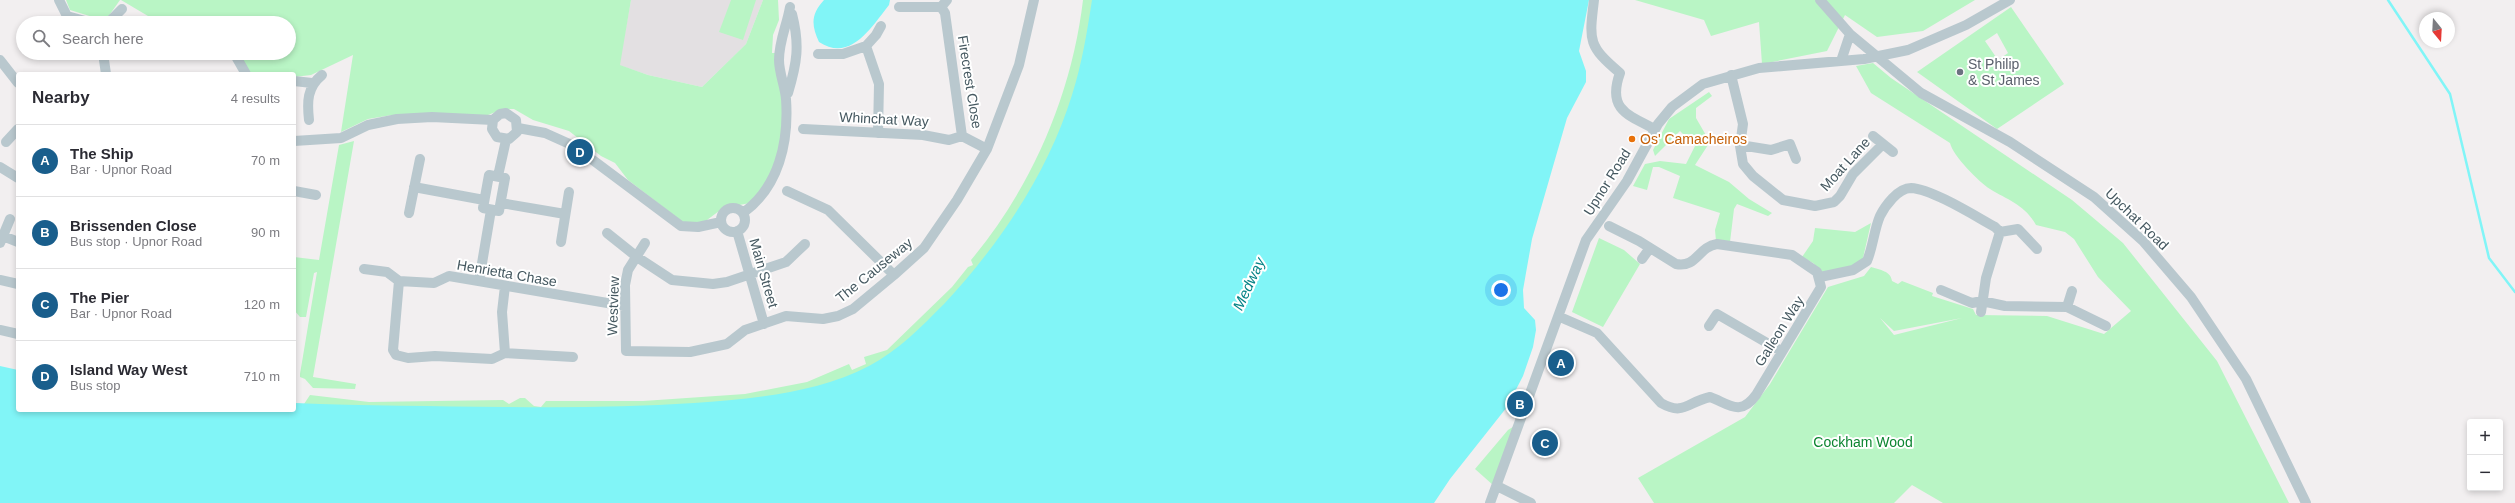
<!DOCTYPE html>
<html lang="en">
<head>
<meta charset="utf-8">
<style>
	:root { --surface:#fff; --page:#f2f2f3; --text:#2b2b33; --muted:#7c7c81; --line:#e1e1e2; --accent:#195e8c }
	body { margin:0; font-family:Arial,sans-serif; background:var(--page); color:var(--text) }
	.controls { position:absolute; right:12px; bottom:12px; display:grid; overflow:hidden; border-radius:4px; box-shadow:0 2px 6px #0003 }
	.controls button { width:36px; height:36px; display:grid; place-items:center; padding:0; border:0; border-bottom:1px solid var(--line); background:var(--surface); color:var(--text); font:20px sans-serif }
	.compass { position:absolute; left:2419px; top:12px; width:36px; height:36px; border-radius:50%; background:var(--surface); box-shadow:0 2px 6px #0003; rotate:162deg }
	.you { position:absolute; left:1501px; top:290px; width:14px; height:14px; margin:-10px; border:3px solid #fff; border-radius:50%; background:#1a73e8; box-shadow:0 0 0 6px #1a73e833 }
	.badge { display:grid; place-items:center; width:26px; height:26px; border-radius:50%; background:var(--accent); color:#fff; font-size:13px; font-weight:700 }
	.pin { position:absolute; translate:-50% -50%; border:2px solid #fff; box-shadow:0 1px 4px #0006 }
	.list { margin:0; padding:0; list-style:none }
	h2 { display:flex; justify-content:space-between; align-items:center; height:52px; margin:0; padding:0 16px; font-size:17px }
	h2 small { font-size:13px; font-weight:400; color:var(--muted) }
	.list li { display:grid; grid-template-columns:26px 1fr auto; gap:12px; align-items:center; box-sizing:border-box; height:72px; padding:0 16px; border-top:1px solid var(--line) }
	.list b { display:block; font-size:15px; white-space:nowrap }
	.list p { margin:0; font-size:13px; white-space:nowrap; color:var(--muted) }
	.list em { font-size:13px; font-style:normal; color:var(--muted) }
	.icon { flex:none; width:22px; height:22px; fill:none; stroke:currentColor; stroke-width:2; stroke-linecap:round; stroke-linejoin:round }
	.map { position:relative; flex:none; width:2515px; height:503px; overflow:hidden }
	.search { position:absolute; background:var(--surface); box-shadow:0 2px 6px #0003; left:16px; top:16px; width:280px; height:44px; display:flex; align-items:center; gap:10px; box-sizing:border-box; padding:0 14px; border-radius:22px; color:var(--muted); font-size:15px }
	.panel { position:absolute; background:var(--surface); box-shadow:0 2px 6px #0003; left:16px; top:72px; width:280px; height:340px; border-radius:4px }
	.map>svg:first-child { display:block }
</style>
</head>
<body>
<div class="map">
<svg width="2515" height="503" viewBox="0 0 2515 503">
	<rect width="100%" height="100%" fill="#f2eff0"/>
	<path fill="#e3e0e2" d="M631,0h132l-17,44 -44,43 -54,-12 -29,-10z"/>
	<path fill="#b9f5c5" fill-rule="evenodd" d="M66,0h54l-12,17 -12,1 -26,-8z
		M121,0h510l-11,65 28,10 54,12 44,-43 17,-44h15l1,20 -6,15 -1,18h5c4,38 12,85 -5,120 -5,11 -15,21 -22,30l-27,5 -20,15h-19l-56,-43 -13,-17 -14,-7 -32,-25 -36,-11 -19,-11h-11l-15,6h-96l-24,4 -27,13 12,-77 -42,20 -17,2v-3h-45l-12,-21h52v-30h-91l-37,-3 -13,-4z
		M731,0h25l-13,40 -24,-8z
		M1083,0h40l-40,162 -239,251 -550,-3v-7l10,1 6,-9 59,7 134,-2 6,4 11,-6h5l9,8 7,1 5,-6h97l102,-7 62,-12 42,-18 3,6 14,-6 -2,-7 23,-7 65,-63 16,-20 5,-2 -2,-5c61,-73 101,-166 112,-260z
		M1635,0h340l-52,31 -46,6 -32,-22 -18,36 -65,13 -3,-42 -48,14 -7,-16z
		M2011,7l53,77 -67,45 -80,-57zM1997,33l11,20 -10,7 -13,-19z
		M1873,63l18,15 181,122 51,43 94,118 72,142h-346l-31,-18 -18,18h-240l-16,-25 107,-61 25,-33 58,-97 36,-11 7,-9c9,3 20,4 21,14l6,3 4,-3 31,12 -1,3 41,13 3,6 71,1 57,18 27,-23 -33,-34 -24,-38 -9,-7 -29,-7c-11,-20 -28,-25 -46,-36 -11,-7 -37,-33 -40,-46l-79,-50 -15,-27zM1880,318l14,13 68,-13 -68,17z
		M1709,92l3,4 -16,12v10l11,19 1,8 -13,20 34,17 20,17 23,14 -4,3 -31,-12 -3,5 -4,33 -14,-1 -1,-11 5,-17 -47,-15 7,-22 -21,-9h-6l-6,23 -14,-4 12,-22 15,-3 26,3 9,-18 -15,-15 -25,25 -2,-6 16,-31z
		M354,141l-41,236 43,7 -1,5 -42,-1 -8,-9 -5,-2v-3l17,-102 -3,1 -8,44h-6l-6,-7v-53l25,3 20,-115z
		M1871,223l-8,35 -6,7 -34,8 -10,-10 -11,-6 11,-16 2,-13 40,4z
		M1599,238l25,12 16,14 -37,63 -31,-15z
		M1516,425l-23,60 -18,-16 33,-39z"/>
	<path fill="#81f5f7" d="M824,0h66l-1,5c-17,21 -38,58 -70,37 -8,-17 -8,-28 5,-42z
		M1092,0h497l-10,51 7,20v11l-19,36 -35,121 -9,51 1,18 11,12 1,10 -3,17 -10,29 -16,31 -57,72 -16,24h-1434v-137l18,4v40h276v-7c70,3 140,3 211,4 63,1 126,0 189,-4 59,-4 123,-10 175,-37 30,-16 52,-39 75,-62 55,-59 104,-131 128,-209 10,-31 15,-63 20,-95z"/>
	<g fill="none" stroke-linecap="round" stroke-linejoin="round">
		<path stroke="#81f5f7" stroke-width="2.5" d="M2388,0l62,94 39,164 26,34"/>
		<path stroke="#b9c8ce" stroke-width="10" d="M59,0l8,16 25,7
			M947,0l-6,7 4,6 17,123 25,13
			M1594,0c-5,41 -6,46 26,73 -13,36 7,42 35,56
			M1820,0l30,34 71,59 89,49 84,55 49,44 48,56 55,82 60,124
			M899,7h42
			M108,23l14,-14
			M103,53l3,21
			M234,53l12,21
			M818,54h25l23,-8
			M0,60l18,23
			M1841,61l9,-27
			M1731,75l12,49 -3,22 3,18 10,12 30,24 32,6 19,-4 6,-6 13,-22 30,-30 10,8
			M294,81l18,2
			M788,93c9,-30 12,-48 4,-79
			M309,120c-2,-18 -2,-33 13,-45
			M518,128l27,5 29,13 107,80 17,1 23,-5
			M803,129l120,6 26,5 13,-4
			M878,133l1,-49 -13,-38 10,-11 5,-9
			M1873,136l10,8
			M294,141l47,-3 27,-13 29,-6 35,-2 61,3 7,-6 6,-1 10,7 1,12 -8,7 -12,-2 -5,-8 1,-9
			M6,142l12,-13
			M1740,145l31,5 19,-6 6,15
			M0,167l18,11
			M489,175l16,3 -6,33 -16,-3z
			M498,176l8,-36
			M414,187l70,13
			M294,191l22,4
			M787,191l41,19 66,65
			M501,203l64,11
			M721 220a12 12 0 1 1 24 0a12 12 0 1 1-24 0Z
			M409,213l11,-54
			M743,213c36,-26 46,-71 43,-114 -1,-13 -7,-26 -7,-39 0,-19 8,-35 11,-53
			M737,231l27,93
			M2000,232l18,-3 19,20
			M607,233l30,24 35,23 41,4 14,-2 59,-20 19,-18
			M3,236l15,6
			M561,242l8,-50
			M0,243l10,-24
			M645,243l-17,27 -3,15 1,66 64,1 37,-8 18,-14 41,-14 37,3 15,-3 15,-7 41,-34 30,-27 33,-48 30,-51 32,-84 15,-65
			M1642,259l8,-11
			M364,269l23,3 12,9 35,2 15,-7 176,30
			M1820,277l33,-7 14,-9c6,-14 7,-31 13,-45 5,-10 18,-28 31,-28 21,1 64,28 84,39l5,5 -14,46 -5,34
			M0,280l18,4
			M399,281l-6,69 3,5 12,3 27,-2 57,3 13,-6 68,4
			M479,281l12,-71
			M1941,290l31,13 10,-2 23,5 62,1 39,19
			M2067,307l5,-16
			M1560,317l37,16 64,70c23,13 26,-1 49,-6 19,7 30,20 46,-2l65,-108 -4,-15 -25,-17 -75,-11c-19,3 -20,24 -41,20l-37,-23 -30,-15
			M1709,326l8,-12 64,37
			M0,330l18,4
			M505,353l-3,-41 3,-26
			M1497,486l34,17
			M1490,503l96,-263 41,-59 31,-57 14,-17 31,-23 56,-16 105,-9 44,-9 58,-25 44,-25"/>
	</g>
	<circle fill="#6b7280" stroke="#fff" stroke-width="1.5" cx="1960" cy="72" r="4"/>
	<circle fill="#e8710a" stroke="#fff" stroke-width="1.5" cx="1632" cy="139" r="4"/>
	<g text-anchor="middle" stroke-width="4" stroke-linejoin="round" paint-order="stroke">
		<g font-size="14" fill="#5b616d" stroke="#fff" text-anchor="start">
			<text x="1968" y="69">St Philip<tspan x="1968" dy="16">&amp; St James</tspan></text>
		</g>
		<g font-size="14" fill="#455860" stroke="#fff">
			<text transform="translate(970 82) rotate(81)" y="5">Firecrest Close</text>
			<text transform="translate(884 119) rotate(3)" y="5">Whinchat Way</text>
			<text transform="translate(1845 164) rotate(-48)" y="5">Moat Lane</text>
			<text transform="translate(1607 182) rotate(-58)" y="5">Upnor Road</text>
			<text transform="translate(2137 219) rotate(44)" y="5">Upchat Road</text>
			<text transform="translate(874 270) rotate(-39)" y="5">The Causeway</text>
			<text transform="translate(507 273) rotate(10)" y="5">Henrietta Chase</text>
			<text transform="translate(764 273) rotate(74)" y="5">Main Street</text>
			<text transform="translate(613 306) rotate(-88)" y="5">Westview</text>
			<text transform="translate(1779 331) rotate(-58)" y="5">Galleon Way</text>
		</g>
		<g font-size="14" fill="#c56008" stroke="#fff" text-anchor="start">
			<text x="1640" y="144">Os' Camacheiros</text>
		</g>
		<g font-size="14" fill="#0c8531" stroke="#fff">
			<text x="1863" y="447">Cockham Wood</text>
		</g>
		<g font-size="15" font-style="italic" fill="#058386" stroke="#fff">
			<text transform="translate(1249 284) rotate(-65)" y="5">Medway</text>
		</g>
	</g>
</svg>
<div class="controls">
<button>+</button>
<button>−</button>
</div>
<svg class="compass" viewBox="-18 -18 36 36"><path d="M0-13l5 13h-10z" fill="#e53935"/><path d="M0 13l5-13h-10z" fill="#7c7c81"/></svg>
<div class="you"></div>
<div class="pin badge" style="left:1561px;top:363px">A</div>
<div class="pin badge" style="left:1520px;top:404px">B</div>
<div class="pin badge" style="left:1545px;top:443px">C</div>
<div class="pin badge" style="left:580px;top:152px">D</div>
<div class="search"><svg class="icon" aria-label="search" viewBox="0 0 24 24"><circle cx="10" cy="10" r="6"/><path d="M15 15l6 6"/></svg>Search here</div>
<section class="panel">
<h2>Nearby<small>4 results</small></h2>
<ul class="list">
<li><span class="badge">A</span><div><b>The Ship</b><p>Bar · Upnor Road</p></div><em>70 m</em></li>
<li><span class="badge">B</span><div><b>Brissenden Close</b><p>Bus stop · Upnor Road</p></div><em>90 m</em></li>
<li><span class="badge">C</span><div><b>The Pier</b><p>Bar · Upnor Road</p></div><em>120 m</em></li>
<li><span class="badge">D</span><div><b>Island Way West</b><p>Bus stop</p></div><em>710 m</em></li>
</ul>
</section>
</div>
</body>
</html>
